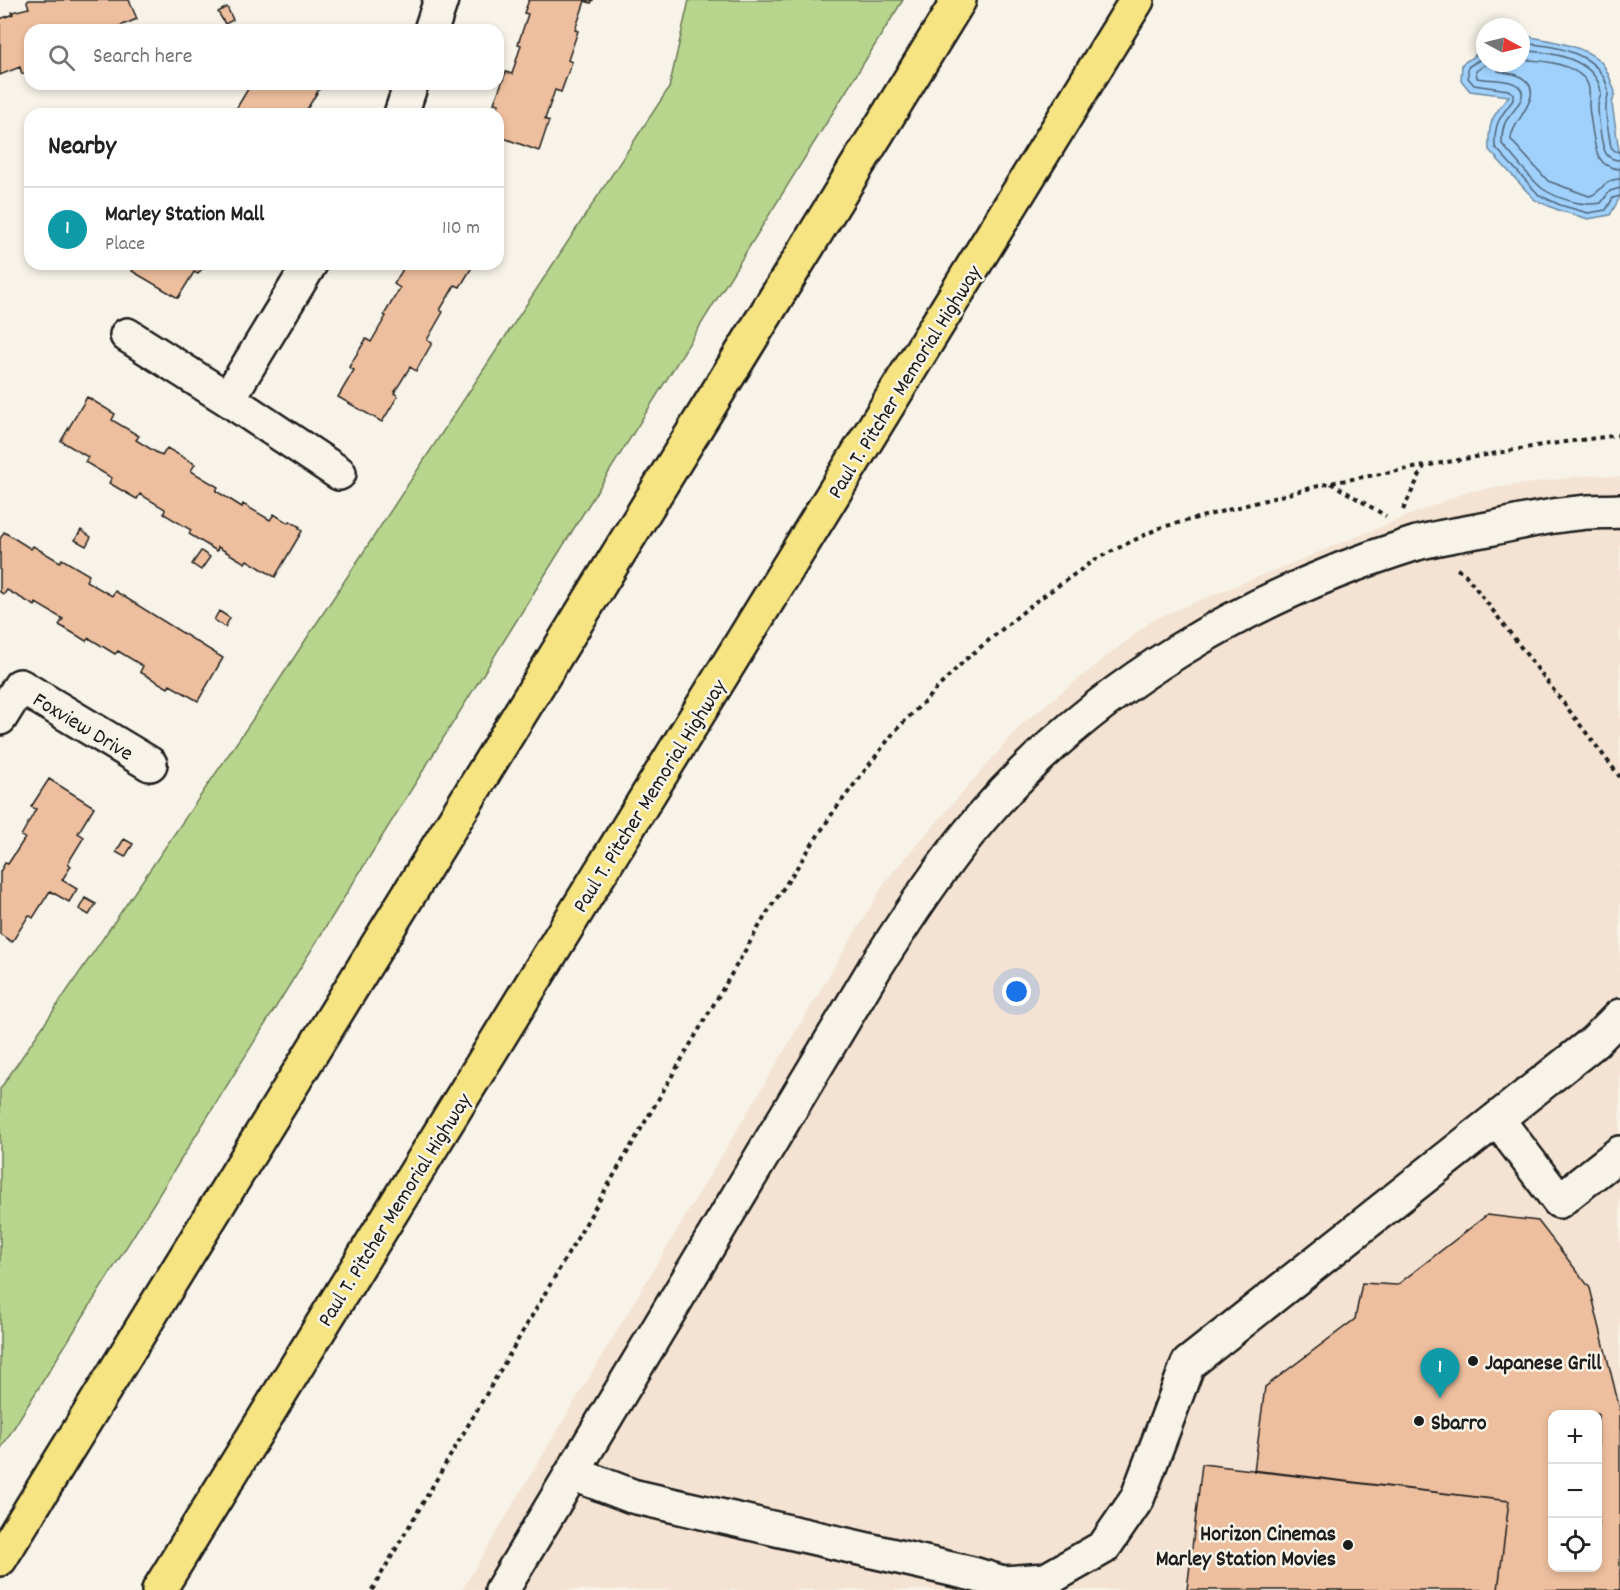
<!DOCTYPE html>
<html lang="en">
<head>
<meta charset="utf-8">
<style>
	:root { --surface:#fff; --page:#f6f6f6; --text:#222; --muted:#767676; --line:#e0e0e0; --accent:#7c3aed }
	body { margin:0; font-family:Dekko,sans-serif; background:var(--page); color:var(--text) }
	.controls { position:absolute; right:18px; bottom:18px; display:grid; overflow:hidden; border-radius:12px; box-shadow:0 3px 9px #0003 }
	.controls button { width:54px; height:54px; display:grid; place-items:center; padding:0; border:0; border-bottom:2px solid var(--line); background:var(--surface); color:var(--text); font:30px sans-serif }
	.compass { position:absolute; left:1476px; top:18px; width:54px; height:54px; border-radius:50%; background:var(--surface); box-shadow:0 3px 9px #0003; rotate:97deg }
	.you { position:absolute; left:1017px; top:992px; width:21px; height:21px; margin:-15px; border:4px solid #fff; border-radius:50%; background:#1a73e8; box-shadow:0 0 0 9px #1a73e833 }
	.badge { display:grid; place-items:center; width:39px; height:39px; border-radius:50%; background:var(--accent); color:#fff; font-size:20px; font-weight:700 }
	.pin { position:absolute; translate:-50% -50px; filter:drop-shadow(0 2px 3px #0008) }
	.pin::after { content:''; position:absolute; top:32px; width:21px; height:18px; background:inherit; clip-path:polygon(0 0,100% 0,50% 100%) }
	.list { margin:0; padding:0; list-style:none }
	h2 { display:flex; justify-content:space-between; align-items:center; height:78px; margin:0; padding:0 24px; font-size:26px }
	h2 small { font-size:20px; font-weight:400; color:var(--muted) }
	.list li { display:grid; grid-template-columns:39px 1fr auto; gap:18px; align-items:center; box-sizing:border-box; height:84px; padding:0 24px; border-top:2px solid var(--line) }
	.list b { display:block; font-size:22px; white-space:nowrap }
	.list p { margin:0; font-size:20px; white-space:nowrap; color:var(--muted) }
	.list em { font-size:20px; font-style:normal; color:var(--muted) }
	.icon { flex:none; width:33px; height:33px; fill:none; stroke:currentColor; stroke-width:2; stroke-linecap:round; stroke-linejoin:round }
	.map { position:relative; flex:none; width:1620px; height:1590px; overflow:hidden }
	.search { position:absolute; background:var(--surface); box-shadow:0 3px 9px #0003; left:24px; top:24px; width:480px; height:66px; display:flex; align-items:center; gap:15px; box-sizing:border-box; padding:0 21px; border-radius:18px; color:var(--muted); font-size:22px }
	.panel { position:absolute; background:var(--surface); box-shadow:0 3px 9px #0003; left:24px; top:108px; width:480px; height:162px; border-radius:18px }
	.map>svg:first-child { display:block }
</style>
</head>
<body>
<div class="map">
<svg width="1620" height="1590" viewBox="0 0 1620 1590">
	<rect width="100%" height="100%" fill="#f7f3e8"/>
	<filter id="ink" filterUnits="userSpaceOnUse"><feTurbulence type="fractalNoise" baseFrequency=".0167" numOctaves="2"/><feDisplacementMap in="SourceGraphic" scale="12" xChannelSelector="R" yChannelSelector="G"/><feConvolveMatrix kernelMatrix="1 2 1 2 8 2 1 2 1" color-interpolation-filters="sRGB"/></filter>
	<g filter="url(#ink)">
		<path fill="#f4e3d2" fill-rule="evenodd" d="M1590,475l30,2v1113h-1158l425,-711 136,-156 131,-104 312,-127zM1552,1414h46v154h-46z"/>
		<path fill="#b7d58d" stroke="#6a7854" stroke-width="1.5" d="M689,0h214l-903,1450v-361l272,-398 397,-603z"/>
		<path fill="#9fd1fc" stroke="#6b89a2" stroke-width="1.5" d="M1530,37c20,3 62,10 74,29 5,8 8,18 11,26l-3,12 8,53v40l-10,18 -22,4 -30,-9 -23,-10 -46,-50c-1,-29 3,-33 20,-54l-39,-5 -9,-11 1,-16 23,-15v14h36v-25z"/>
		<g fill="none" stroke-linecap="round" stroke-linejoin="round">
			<path stroke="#506476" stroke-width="1.5" d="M1521,44c31,0 82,9 87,47 1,5 -2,9 -2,14 -1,13 3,29 5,42l4,4 5,1
				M1521,51c27,0 75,7 80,41 0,4 -3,9 -3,14 0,10 3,42 9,49 4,4 8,5 13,5
				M1485,56l-17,11v11l6,7 34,5 5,3v7c-14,18 -19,24 -18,47l44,48 21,10 28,8 18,-3 7,-12 7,-2
				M1521,60c20,0 48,3 63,18 7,8 5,16 5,26 0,8 2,16 3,24 3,19 4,40 28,41
				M1488,63l-12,8 1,7c10,2 22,1 33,4 27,8 2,29 -4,39 -4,7 -4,15 -4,23 11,12 29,36 41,45 15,10 41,18 58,14l9,-12 10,-3
				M1502,63l-4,5v3c6,2 13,2 19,4 36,17 -7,45 -6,65l37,41 41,15c13,-2 11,-16 31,-17"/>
		</g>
		<path fill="#eebf9e" stroke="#1c1c1c" stroke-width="1.5" fill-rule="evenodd" d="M29,0h100l8,19 -27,11h-80v41l-8,3 -2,-7 -20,8v-56l13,-5 -1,-2 17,-4 -2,-6z
			M529,0h64l-2,3 -6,-2 -10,29 3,1 -10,29 4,2 -11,30 -6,-2 -10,29 4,2 -10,30 -41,-15v-22h-3l4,-10 -5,-1 12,-31 6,2 9,-29 -3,-1 10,-30 -4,-1z
			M227,7l6,13 -8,4 -7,-12z
			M251,84l6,3 2,-3h54l7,4 -16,26h-71z
			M137,264h68l-7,10 -4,-2 -16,26 -46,-27z
			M406,264h68l-14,23 -5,-2 -15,25 3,2 -16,28 5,3 -16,28 -6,-4 -16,26 4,3 -16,26 -44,-25 16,-27 -5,-3 3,-5 14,-23 5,3 15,-26 -2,-1 16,-27 -6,-4z
			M87,397l28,17 -3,6 27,16 -3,4 26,16 5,-8 28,16 -4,7 27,16 -2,4 18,11 8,5 1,-3 27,16 4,-6 14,9 2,-2 10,6 -1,1 3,3 -27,46 -28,-17 -2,3 -27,-16 -1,4 -28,-17 2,-4 -27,-16 1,-5 -25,-15 -3,5 -2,-1 -26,-15 3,-5 -27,-16 3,-5 -27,-16z
			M81,530l10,7 -5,9 -11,-6z
			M4,532l27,17 2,-3 27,16 2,-3 27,16 -3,6 26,15 3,-5 108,67 -25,43 -28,-16 -2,3 -28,-16 3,-6 -25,-15 -3,3 -26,-16 -3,3 -8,-5 -19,-11 4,-6 -27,-16 -1,3 -28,-16 -3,4 -4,-2v-53z
			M201,551l9,6 -9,13 -9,-6z
			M219,611l11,7 -5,9 -11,-7z
			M49,779l45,28 -16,26 6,4 -16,26 3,3 -9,14 15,9 -8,13 -19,-11 -17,27 -4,-3 -17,27 -12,-8v-62l5,-9 3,1 17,-26 -4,-2 15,-27 -5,-2z
			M124,839l9,5 -8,13 -9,-5z
			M85,898l11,6 -7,11 -10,-6z
			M1487,1215l51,6 52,67 30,122v180h-122l11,-89 -255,-30 11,-84 90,-68 7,-36 35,2zM1552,1414h46v154h-46z
			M1202,1464l307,37 -11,89h-311z"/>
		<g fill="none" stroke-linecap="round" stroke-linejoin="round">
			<defs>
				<path id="minor" d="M431,30l10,-30
					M401,114l10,-30
					M127,335l101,64 111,74
					M228,399l82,-135
					M0,718l20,-32 130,78
					M1497,1119l62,82 61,-48
					M572,1473l60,23 341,78 30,9 43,-3 58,-33 33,-48 51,-135 406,-322 26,-26
					M502,1590l374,-624c33,-51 66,-102 106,-149 113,-132 270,-223 435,-274 25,-7 51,-10 76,-15 28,-6 57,-13 86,-15 13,-2 27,-1 41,-2"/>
				<path id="highway" d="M0,1559l959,-1559
					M159,1590l978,-1590"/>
			</defs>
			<use href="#minor" stroke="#1c1c1c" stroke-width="38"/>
			<use href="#highway" stroke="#1c1c1c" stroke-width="38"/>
			<path stroke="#1c1c1c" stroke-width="4" stroke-dasharray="4.5 4.5" stroke-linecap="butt" d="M1331,483l55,33
				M1403,510l21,-44
				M1457,569l8,5 155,203
				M372,1590l395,-677 67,-102 61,-80 70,-71 70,-58 61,-43 63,-31 171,-45 212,-38 78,-10"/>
			<use href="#minor" stroke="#f7f3e8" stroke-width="33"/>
			<use href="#highway" stroke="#f6e381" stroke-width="33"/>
		</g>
	</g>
	<g fill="#1c1c1c" stroke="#f7f3e8" stroke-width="2">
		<circle cx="1473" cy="1361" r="6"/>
		<circle cx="1419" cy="1421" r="6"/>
		<circle cx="1348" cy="1545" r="6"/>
	</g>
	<g text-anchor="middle" stroke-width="5" stroke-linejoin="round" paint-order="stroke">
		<g font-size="22" fill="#1c1c1c" stroke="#f7f3e8">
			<text transform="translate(903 381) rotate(-58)" y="8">Paul T. Pitcher Memorial Highway</text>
			<text transform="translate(84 725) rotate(31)" y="8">Foxview Drive</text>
			<text transform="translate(648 795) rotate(-58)" y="8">Paul T. Pitcher Memorial Highway</text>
			<text transform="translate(393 1209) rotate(-58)" y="8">Paul T. Pitcher Memorial Highway</text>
		</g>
		<g font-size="22" font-weight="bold" fill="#1c1c1c" stroke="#f7f3e8" text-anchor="start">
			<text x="1485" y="1369">Japanese Grill</text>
			<text x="1431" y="1429">Sbarro</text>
			<text x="1336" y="1540" text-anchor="end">Horizon Cinemas<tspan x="1336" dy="25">Marley Station Movies</tspan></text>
		</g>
	</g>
</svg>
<div class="controls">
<button>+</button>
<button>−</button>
<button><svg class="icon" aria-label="locate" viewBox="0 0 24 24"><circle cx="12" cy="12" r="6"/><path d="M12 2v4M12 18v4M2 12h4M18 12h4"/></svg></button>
</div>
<svg class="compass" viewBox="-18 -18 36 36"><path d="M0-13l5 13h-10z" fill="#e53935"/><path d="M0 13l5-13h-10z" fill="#767676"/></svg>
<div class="you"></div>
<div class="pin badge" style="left:1440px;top:1398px;background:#0f9aa8">1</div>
<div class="search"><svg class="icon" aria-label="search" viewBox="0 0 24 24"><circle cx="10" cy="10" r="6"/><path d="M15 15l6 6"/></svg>Search here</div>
<section class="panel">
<h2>Nearby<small></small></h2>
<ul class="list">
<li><span class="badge" style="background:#0f9aa8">1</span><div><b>Marley Station Mall</b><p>Place</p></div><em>110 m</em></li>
</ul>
</section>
</div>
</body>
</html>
